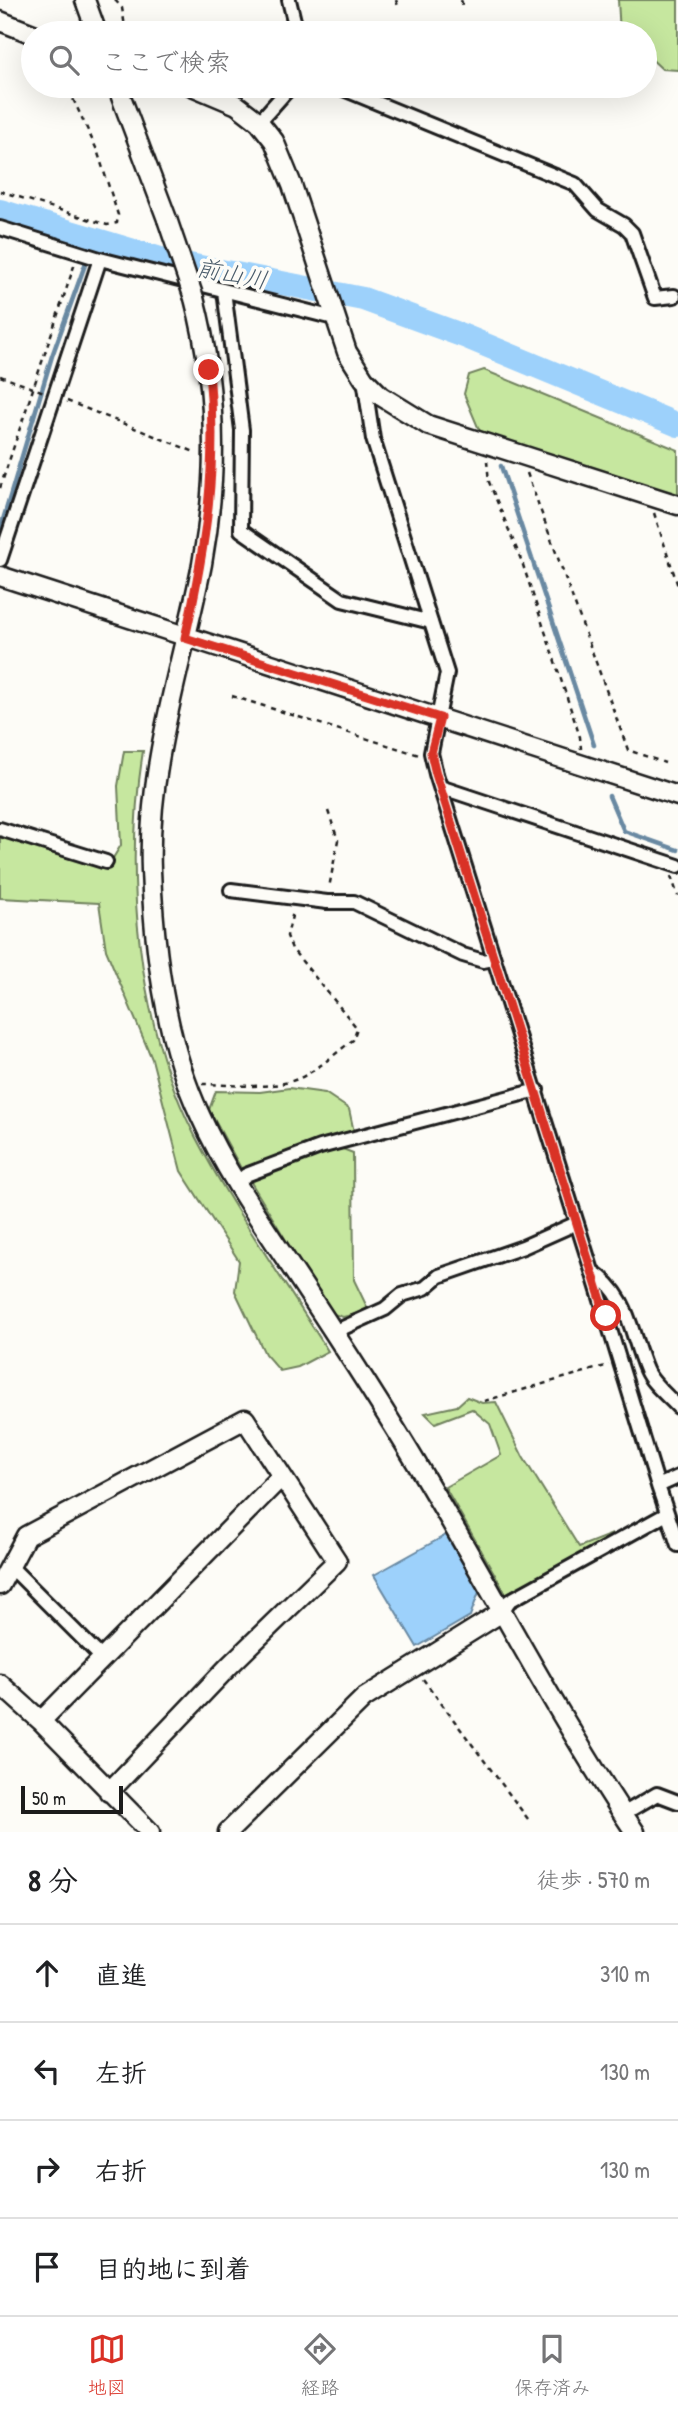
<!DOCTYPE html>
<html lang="ja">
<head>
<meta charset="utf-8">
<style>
	:root { --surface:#fff; --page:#f6f6f6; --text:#202124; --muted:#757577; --line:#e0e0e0; --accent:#d93025 }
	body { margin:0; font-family:"Patrick Hand","Klee One",sans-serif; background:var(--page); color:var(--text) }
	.scale { position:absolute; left:21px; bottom:18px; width:102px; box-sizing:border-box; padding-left:7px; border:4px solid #1c1c1c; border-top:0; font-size:19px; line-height:24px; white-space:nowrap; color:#1c1c1c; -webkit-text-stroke:5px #fdfcf7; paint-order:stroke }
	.stop { position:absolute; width:21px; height:21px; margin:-16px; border:5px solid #d93025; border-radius:50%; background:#fff }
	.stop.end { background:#d93025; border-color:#fff; box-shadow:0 2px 7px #0008 }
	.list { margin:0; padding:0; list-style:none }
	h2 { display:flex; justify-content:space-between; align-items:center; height:91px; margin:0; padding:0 28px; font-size:30px }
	h2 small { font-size:23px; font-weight:400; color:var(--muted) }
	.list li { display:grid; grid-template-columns:46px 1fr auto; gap:21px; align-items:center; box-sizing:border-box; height:98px; padding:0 28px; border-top:2px solid var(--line) }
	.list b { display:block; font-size:26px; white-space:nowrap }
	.list em { font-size:23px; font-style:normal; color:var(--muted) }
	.icon { flex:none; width:38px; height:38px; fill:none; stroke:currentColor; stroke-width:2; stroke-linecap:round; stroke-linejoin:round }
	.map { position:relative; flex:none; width:678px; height:1832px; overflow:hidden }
	.search { position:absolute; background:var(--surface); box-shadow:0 7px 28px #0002; left:21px; right:21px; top:21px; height:77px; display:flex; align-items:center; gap:18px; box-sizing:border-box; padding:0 24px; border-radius:38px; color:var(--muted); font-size:26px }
	.sheet { height:483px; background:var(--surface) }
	nav { display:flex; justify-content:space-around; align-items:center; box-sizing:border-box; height:98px; border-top:2px solid var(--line); background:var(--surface); font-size:19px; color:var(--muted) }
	nav a { display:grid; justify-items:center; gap:4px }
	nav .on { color:var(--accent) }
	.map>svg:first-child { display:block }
</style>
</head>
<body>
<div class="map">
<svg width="678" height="1832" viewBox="0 0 678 1832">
	<rect width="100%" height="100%" fill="#fdfcf7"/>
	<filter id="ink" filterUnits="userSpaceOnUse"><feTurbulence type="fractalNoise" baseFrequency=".0143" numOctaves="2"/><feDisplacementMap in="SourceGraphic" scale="14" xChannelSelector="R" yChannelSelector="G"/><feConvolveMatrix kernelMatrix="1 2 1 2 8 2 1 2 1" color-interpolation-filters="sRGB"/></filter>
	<g filter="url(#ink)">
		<path fill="#c6e79f" stroke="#71825e" stroke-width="2" d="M618,0h60v70l-16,-1 -17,-16v-20h-25z
			M484,370l194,80v46l-198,-64 -16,-38 5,-19z
			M124,751h19c-19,123 -6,271 51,383 39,76 89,145 134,217l-30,16 -18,4 -15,-17 -30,-63 4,-30 -58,-90 -29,-112 -46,-109 -7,-47 -99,-5v-65l107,35 14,-23 -3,-59z
			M289,1088l36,5 24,16 5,23 -111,40 -34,-62 7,-19 44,1z
			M335,1146l18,7 1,127 15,31 -26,6 -13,-4 -81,-134z
			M467,1397l15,6 14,-1 27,55 56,90 33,-13 5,2 -111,58 -61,-107 56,-32 -11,-31 -18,-15 -37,14 -10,-10 32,-7z"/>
		<path fill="#9dd1fb" stroke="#6989a2" stroke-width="2" d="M446,1535l33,57 -9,24 -53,31 -43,-72z"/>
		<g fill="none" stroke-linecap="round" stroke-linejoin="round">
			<path stroke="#6989a2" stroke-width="4.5" d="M464,336l3,10
				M501,466l93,279
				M0,530l52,-174 42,-116
				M609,796l15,35 54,19"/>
			<path stroke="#9dd1fb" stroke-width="24" d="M0,211l164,49 199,39 101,37 214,89"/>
			<defs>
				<path id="street" d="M289,0l8,33
					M336,86l239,98 23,26 26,15 8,8 23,65 19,-2
					M259,122l32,-36
					M0,228l100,31 234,59
					M224,291l18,139 -1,100 101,70 89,22
					M364,379l9,60 74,234 -16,80 5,21 156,497c38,24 38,62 54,99 6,14 22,26 32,37
					M0,560l100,-301
					M440,787l238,79
					M0,829l106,33
					M231,890l96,12h27l109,53 20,6 10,-2
					M236,1184l10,-9 74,-28 217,-57
					M592,1271l66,215
					M334,1332l51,-23 17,-14 23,-7 14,-12 84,-29 54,-24
					M678,1477l-20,9 20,59
					M10,1566l92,92
					M502,1612l7,-11 156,-86
					M623,1814l34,-20 21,8"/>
				<path id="secondary" d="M85,0l12,33
					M0,21l33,13
					M117,86l50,133
					M192,86l45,19 22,17 15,19 18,44 55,167 17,27 17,17 47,29 250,80
					M194,298c23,87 24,178 8,266 -20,102 -55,201 -51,306 3,81 14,171 49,245 25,56 61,107 95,158 43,65 86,131 126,198 72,120 136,245 214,361
					M0,576l678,220
					M0,1585l26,-49 219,-117 92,142 -108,105 -120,126
					M0,1684l41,37 109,111
					M41,1721l240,-244
					M228,1832l136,-134 138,-86"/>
			</defs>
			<use href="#street" stroke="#1c1c1c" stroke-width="18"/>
			<use href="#secondary" stroke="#1c1c1c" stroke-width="23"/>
			<path stroke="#1c1c1c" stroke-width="2.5" stroke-dasharray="5 5" stroke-linecap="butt" d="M115,0l7,8 4,25
				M396,0l3,9
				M461,0l3,9
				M0,191l107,34 10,-2 1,-8 -21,-65 -30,-64
				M0,376l44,16
				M67,401l130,52
				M487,461l2,21 33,80 58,175 1,12
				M527,473l101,277 37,13
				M0,488l75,-225
				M654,513l24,73
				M232,696l187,59
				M328,811l10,29 -9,48
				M671,876l7,20
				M202,1084c31,0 69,7 98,-6 19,-9 37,-26 53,-38l4,-12 -65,-79 -5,-13 6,-24
				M484,1401l125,-36
				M423,1679l105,140"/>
			<use href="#street" stroke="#fdfcf7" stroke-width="12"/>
			<use href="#secondary" stroke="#fdfcf7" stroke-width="18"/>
			<defs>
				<path id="secondary-bridge" d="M167,219l27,79"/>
			</defs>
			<use href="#secondary-bridge" stroke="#1c1c1c" stroke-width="23" stroke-linecap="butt"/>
			<use href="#secondary-bridge" stroke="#fdfcf7" stroke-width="18"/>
		</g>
	</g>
	<g fill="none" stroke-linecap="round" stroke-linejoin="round" filter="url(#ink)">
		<path stroke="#d93025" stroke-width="9" d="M209,370c9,96 -3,175 -24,268l255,80 -9,35 5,21 170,542"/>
	</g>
	<g text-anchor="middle" stroke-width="7" stroke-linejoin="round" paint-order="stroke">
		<g font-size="24" font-style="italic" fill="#495b6a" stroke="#fdfcf7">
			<text transform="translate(232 274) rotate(11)" y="8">前山川</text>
		</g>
	</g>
</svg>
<div class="scale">50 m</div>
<div class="stop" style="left:606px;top:1316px"></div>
<div class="stop end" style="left:209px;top:370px"></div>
<div class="search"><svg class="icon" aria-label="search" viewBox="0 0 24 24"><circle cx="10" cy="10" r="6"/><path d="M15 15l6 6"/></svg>ここで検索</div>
</div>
<section class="sheet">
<h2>8 分<small>徒歩 · 570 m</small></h2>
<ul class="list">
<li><svg class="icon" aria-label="ahead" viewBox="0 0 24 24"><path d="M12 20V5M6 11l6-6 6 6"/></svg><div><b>直進</b></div><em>310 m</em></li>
<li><svg class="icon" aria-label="left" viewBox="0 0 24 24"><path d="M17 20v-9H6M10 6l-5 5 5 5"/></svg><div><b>左折</b></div><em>130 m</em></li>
<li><svg class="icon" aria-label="right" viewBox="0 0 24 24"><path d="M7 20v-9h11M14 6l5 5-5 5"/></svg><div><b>右折</b></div><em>130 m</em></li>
<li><svg class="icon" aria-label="arrive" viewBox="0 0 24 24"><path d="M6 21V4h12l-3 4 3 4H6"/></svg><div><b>目的地に到着</b></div></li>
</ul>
</section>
<nav>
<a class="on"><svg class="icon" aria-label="map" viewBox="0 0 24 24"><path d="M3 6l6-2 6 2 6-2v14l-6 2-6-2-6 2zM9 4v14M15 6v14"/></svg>地図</a>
<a><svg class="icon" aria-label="directions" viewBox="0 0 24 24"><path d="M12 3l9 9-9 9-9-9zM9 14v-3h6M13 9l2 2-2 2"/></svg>経路</a>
<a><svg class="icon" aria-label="saved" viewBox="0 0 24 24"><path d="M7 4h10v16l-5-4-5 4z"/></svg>保存済み</a>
</nav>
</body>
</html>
